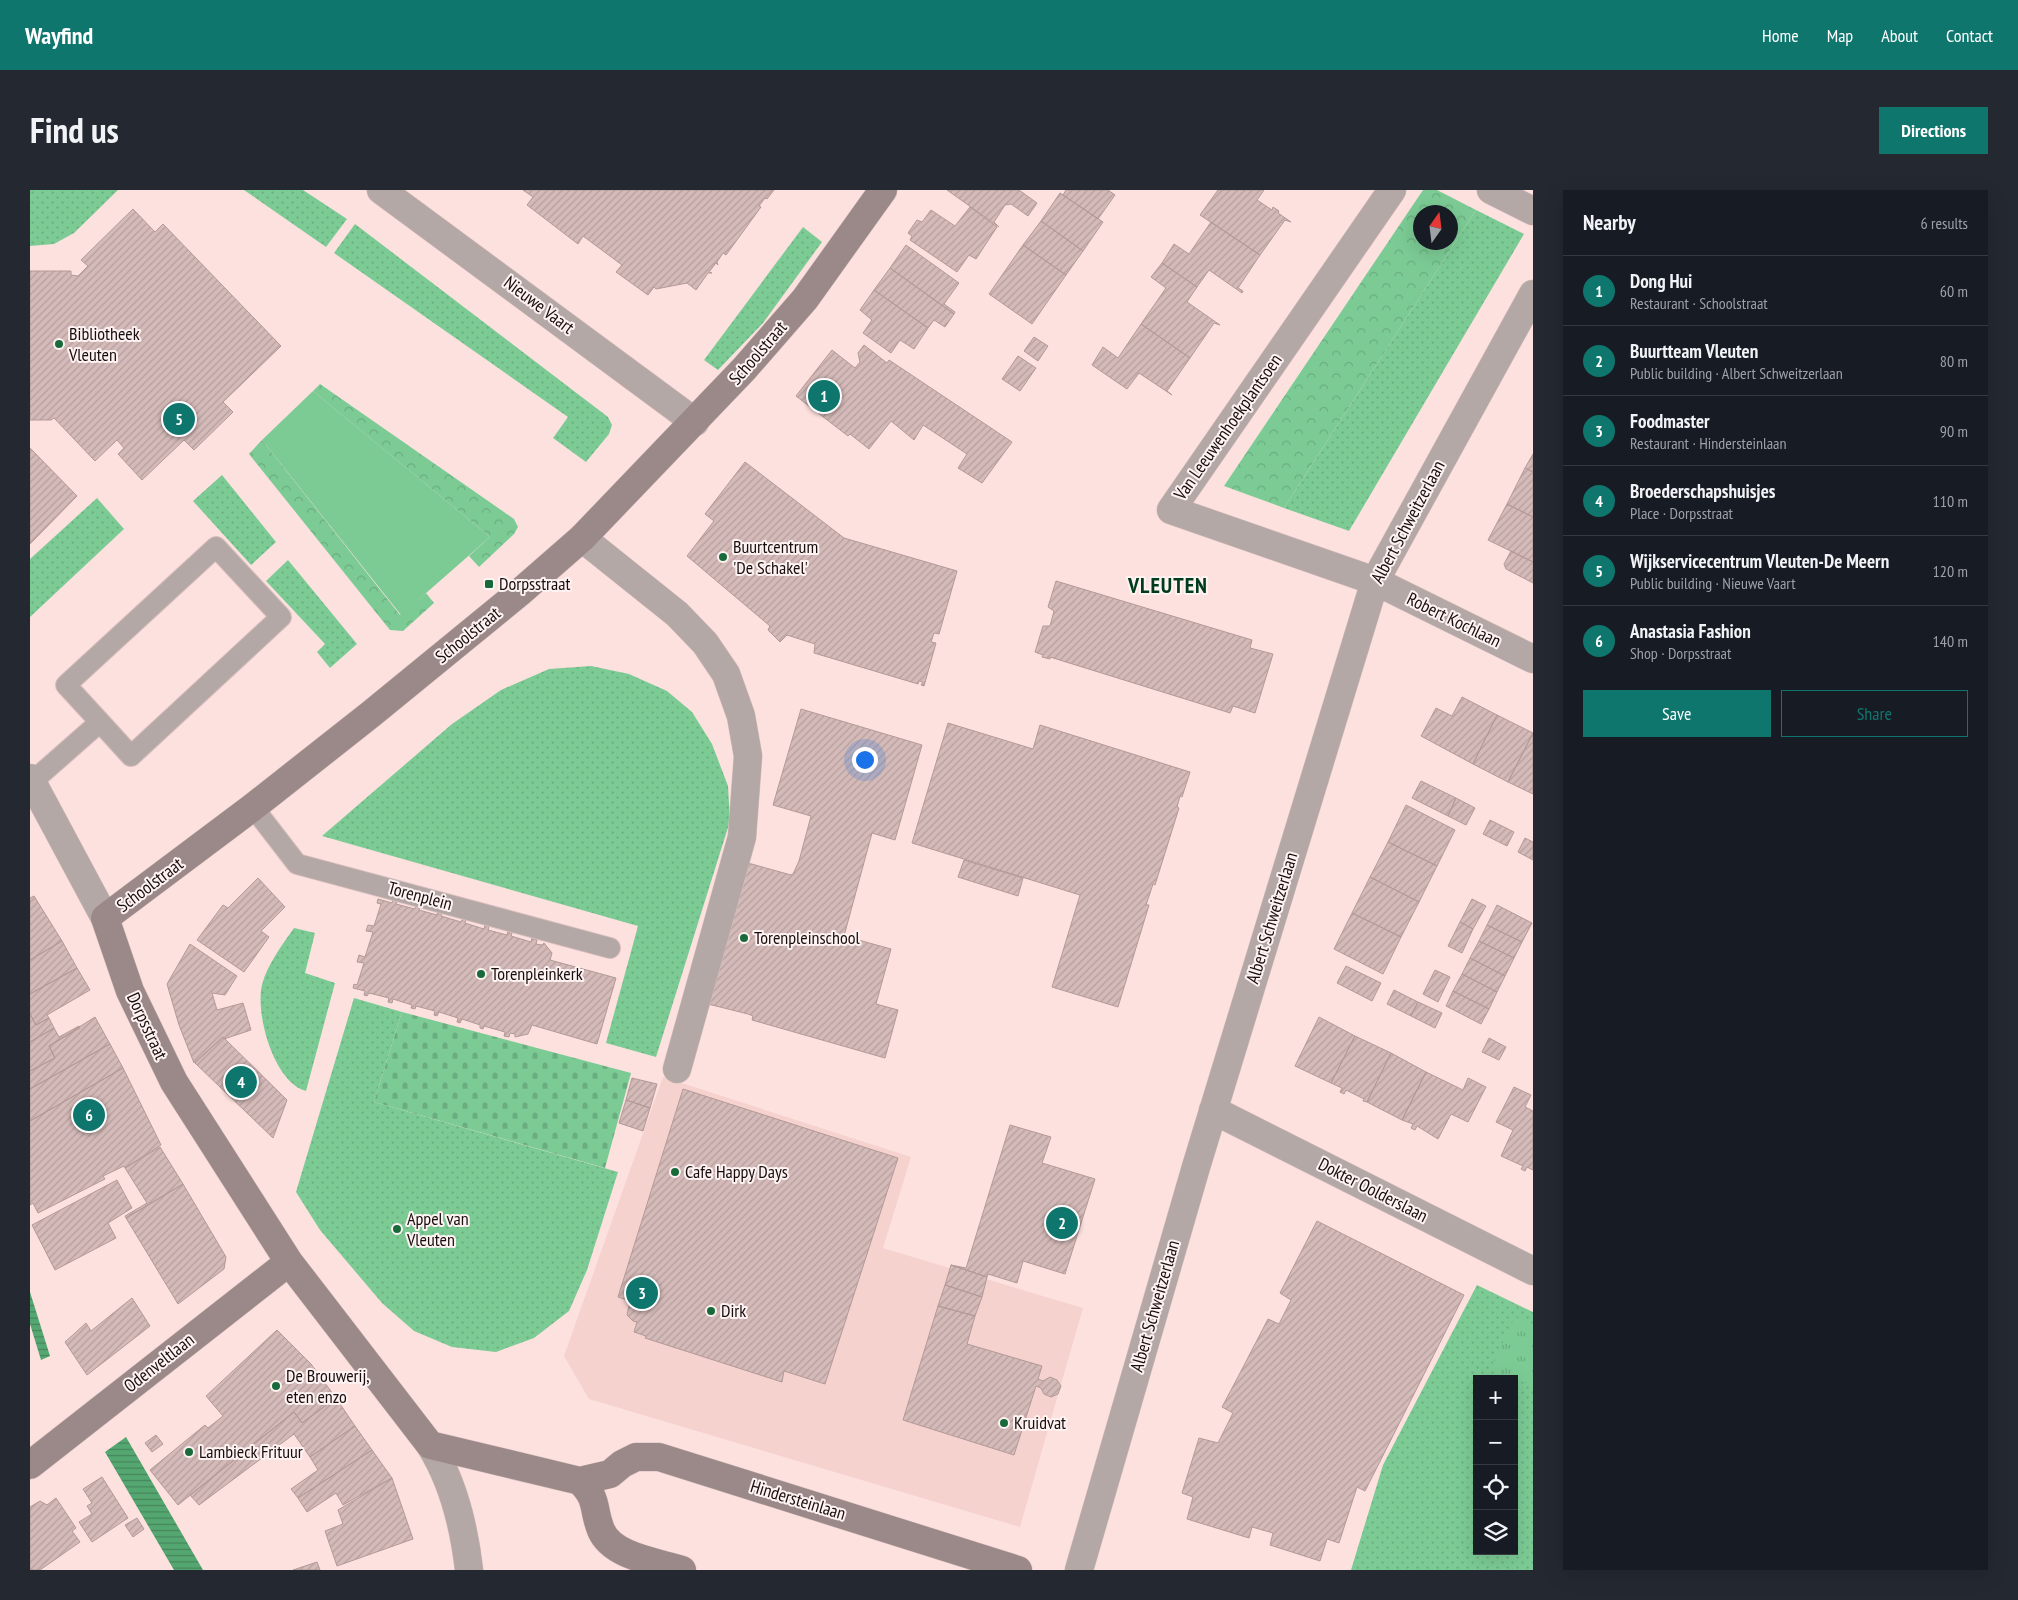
<!DOCTYPE html>
<html lang="en">
<head>
<meta charset="utf-8">
<style>
	:root { --surface:#171b24; --page:#242831; --text:#f1f3f6; --muted:#9ea1a6; --line:#363941; --accent:#0f766e }
	body { margin:0; font-family:"PT Sans Narrow",sans-serif; background:var(--page); color:var(--text) }
	.controls { position:absolute; right:15px; bottom:15px; display:grid; overflow:hidden; border-radius:0px; box-shadow:0 5px 20px #0002 }
	.controls button { width:45px; height:45px; display:grid; place-items:center; padding:0; border:0; border-bottom:1px solid var(--line); background:var(--surface); color:var(--text); font:25px sans-serif }
	.compass { position:absolute; left:1383px; top:15px; width:45px; height:45px; border-radius:50%; background:var(--surface); box-shadow:0 5px 20px #0002; rotate:14deg }
	.you { position:absolute; left:834px; top:569px; width:18px; height:18px; margin:-12px; border:4px solid #fff; border-radius:50%; background:#1a73e8; box-shadow:0 0 0 8px #1a73e833 }
	.badge { display:grid; place-items:center; width:32px; height:32px; border-radius:50%; background:var(--accent); color:#fff; font-size:16px; font-weight:700 }
	.pin { position:absolute; translate:-50% -50%; border:2px solid #fff; box-shadow:0 1px 5px #0006 }
	.list { margin:0; padding:0; list-style:none }
	h2 { display:flex; justify-content:space-between; align-items:center; height:65px; margin:0; padding:0 20px; font-size:21px }
	h2 small { font-size:16px; font-weight:400; color:var(--muted) }
	.list li { display:grid; grid-template-columns:32px 1fr auto; gap:15px; align-items:center; box-sizing:border-box; height:70px; padding:0 20px; border-top:1px solid var(--line) }
	.list b { display:block; font-size:19px; white-space:nowrap }
	.list p { margin:0; font-size:16px; white-space:nowrap; color:var(--muted) }
	.list em { font-size:16px; font-style:normal; color:var(--muted) }
	.actions { display:flex; gap:10px; padding:15px 20px }
	.actions a { flex:1; padding:11px 0; border:1px solid var(--accent); border-radius:0px; text-align:center; font-size:18px; color:var(--accent) }
	.actions .main { background:var(--accent); color:#fff }
	.icon { flex:none; width:28px; height:28px; fill:none; stroke:currentColor; stroke-width:2; stroke-linecap:round; stroke-linejoin:round }
	.map { position:relative; flex:none; width:1503px; height:1380px; overflow:hidden; border-radius:0px }
	header { display:flex; align-items:center; gap:30px; box-sizing:border-box; height:70px; padding:0 25px; background:var(--accent); color:#fff }
	header strong { font-size:24px }
	nav { display:flex; gap:28px; margin-inline-start:auto; font-size:18px }
	.intro { display:flex; align-items:center; justify-content:space-between; box-sizing:border-box; height:120px; padding:0 30px }
	h1 { margin:0; font-size:35px }
	.button { padding:12px 22px; border-radius:0px; background:var(--accent); color:#fff; font-size:18px; font-weight:700 }
	main { display:flex; gap:30px; padding:0 30px }
	aside { flex:1; background:var(--surface); border-radius:0px; box-shadow:0 5px 20px #0002 }
	.map>svg:first-child { display:block }
</style>
</head>
<body>
<header>
<strong>Wayfind</strong>
<nav><a>Home</a><a>Map</a><a>About</a><a>Contact</a></nav>
</header>
<div class="intro"><h1>Find us</h1><a class="button">Directions</a></div>
<main>
<div class="map">
<svg width="1503" height="1380" viewBox="0 0 1503 1380">
	<defs>
		<pattern id="grass-dots" width="8" height="8" patternUnits="userSpaceOnUse" patternTransform="scale(1.25)"><rect width="8" height="8" fill="#7ccb95"/><path d="M2 2h.1M6 6h.1" fill="none" stroke="#6aad7f" stroke-width="1.8" stroke-linecap="round"/></pattern>
		<pattern id="forest-crowns" width="20" height="18" patternUnits="userSpaceOnUse" patternTransform="scale(1.25)"><rect width="20" height="18" fill="#7ccb95"/><path d="M2 6a3 3 0 1 1 6 0M12 15a3 3 0 1 1 6 0" fill="none" stroke="#6aad7f"/></pattern>
		<pattern id="cemetery-stones" width="16" height="16" patternUnits="userSpaceOnUse" patternTransform="scale(1.25)"><rect width="16" height="16" fill="#7ccb95"/><path d="M2 7V4a2 2 0 0 1 4 0v3zM10 15v-3a2 2 0 0 1 4 0v3z" fill="#6aad7f"/></pattern>
		<pattern id="park-tufts" width="24" height="20" patternUnits="userSpaceOnUse" patternTransform="scale(1.25)"><rect width="24" height="20" fill="#7ccb95"/><path d="M3 7l-1-3M5 7V3M7 7l1-3M15 17l-1-3M17 17v-4M19 17l1-3" fill="none" stroke="#6aad7f"/></pattern>
		<pattern id="water-rules" width="6" height="5" patternUnits="userSpaceOnUse" patternTransform="scale(1.25)"><rect width="6" height="5" fill="#55a771"/><path d="M0 2.5h6" fill="none" stroke="#45865b"/></pattern>
		<pattern id="building-hatch" width="6" height="6" patternUnits="userSpaceOnUse" patternTransform="scale(1.25)"><rect width="6" height="6" fill="#d4bab8"/><path d="M-1 1l2-2M0 6l6-6M5 7l2-2" fill="none" stroke="#b59f9d"/></pattern>
	</defs>
	<rect width="100%" height="100%" fill="#fde1df"/>
	<path fill="#f6d2cf" d="M633,887l248,80 -28,91 200,60 -63,219 -431,-128 -25,-43z"/>
	<path fill="url(#grass-dots)" fill-rule="evenodd" d="M0,0h88l-44,43 -20,11 -24,2z
		M214,0h59l44,29 -21,28z
		M1446,20l48,24 -175,297 -65,-23z
		M325,34l253,193 4,8 -3,9 -23,28 -33,-24 15,-21 -234,-164z
		M773,37l19,15 -59,81 -45,47 -14,-10z
		M192,285l54,67 -25,23 -58,-64z
		M67,308l27,31 -94,88v-58z
		M258,370l69,84 -27,24 -13,-16 8,-8 -59,-63z
		M561,476l38,8 38,17 25,21 20,32 16,42 2,35 -74,236 -50,-14 32,-117 -316,-90 130,-112 49,-34 48,-21z
		M264,738l21,5 -10,40 30,10 -29,108c-32,-8 -51,-77 -44,-106 5,-20 20,-40 32,-57z
		M324,808l48,14 -28,90 244,70 -31,98 -18,41 -35,27 -38,14 -44,-5 -38,-16 -32,-28 -62,-73 -24,-38z
		M1447,1095l56,27v258h-182l32,-105zM1447,1189h37v172h-37z"/>
	<path fill="url(#forest-crowns)" fill-rule="evenodd" d="M1393,0h14l39,20 -192,298 -60,-22zM1390,22h30v30h-30z
		M290,194l194,135 4,8 -4,7 -35,33 -10,-11 21,-19 -177,-146z
		M232,250l138,175 26,-22 8,10 -31,28 -13,-1 -141,-176z"/>
	<path fill="url(#cemetery-stones)" d="M372,822l229,61 -26,95 -231,-66z"/>
	<path fill="url(#park-tufts)" d="M1485,1127l18,9v61l-42,-20z"/>
	<path fill="#7ccb95" d="M283,201l177,146 -89,78 -139,-175z"/>
	<path fill="url(#water-rules)" d="M0,1102l20,64 -9,4 -11,-36z
		M96,1247l77,133h-29l-69,-118z"/>
	<path fill="url(#building-hatch)" stroke="#b39997" d="M493,0h251l-7,9 -2,-1 -6,8 2,1 -35,48 -3,-2 -6,9 1,3 -2,-2 -7,9 3,1h-4l-12,17 -9,-7 -31,6 -2,-2 -6,8 -32,-23 6,-7 -39,-29 -5,8 -51,-39 6,-8z
		M917,0h72l18,13 -9,13 -17,-12 -6,1 -11,17 5,5z
		M1036,0h42l7,5 -17,24 -35,-24z
		M1188,0h46l-7,10 15,10 1,-3 6,4 -1,2 13,9 -6,-2 -25,35 -60,-40z
		M1030,3l43,29 -20,29 -42,-30z
		M940,17l27,20 -21,32 -7,-4 -12,17 -47,-32 2,-4 -4,-3 9,-13 5,2 9,-12 24,16z
		M103,19l22,23 8,-8 118,122 -58,56 10,10 -39,38 -10,-10 -42,40 -24,-26 6,-6 -7,-8 -22,21 -41,-43 -3,2h-21v-149h41v4l7,1 10,-10 -7,-6z
		M1011,31l42,30 -17,24 -43,-30z
		M1181,32l49,33 -22,33 5,3 -1,2 -33,-23 -12,17 -35,-24 12,-19 15,10z
		M876,55l53,38 -15,21 11,8 -1,2 -64,-46z
		M993,55l43,30 -34,49 -43,-30z
		M1132,73l35,24 -10,15 33,23 -6,-2 -24,35 -49,-34 25,-36 -15,-11z
		M860,78l64,46 -9,13 -11,-7 -6,8 -54,-38z
		M844,100l54,38 -14,21 -14,-9 -9,13 -28,-20 9,-13 -12,-10z
		M1111,134l49,34 -23,33 5,4 -33,-22 -12,16 -35,-24 11,-18 15,11z
		M1004,147l14,9 -10,15 -14,-10z
		M834,155l23,18 2,-3 123,82 -30,41 -24,-15 9,-14 -44,-29 -9,15 -23,-19 -22,28 -19,-15 -2,2 -52,-40 36,-46 23,18 5,-6 -2,-9z
		M988,166l18,12 -16,23 -18,-12z
		M0,258l47,48 -47,48z
		M1503,264v18l-8,-4z
		M715,272l99,76 113,33 -18,63 -5,-1 -3,9 5,1 -12,43 -3,-1 2,-3 -4,-1 -1,3 -104,-31 1,-9 -28,-9 -7,7 -12,-12 2,-4 -83,-70 27,-35 -9,-7z
		M1495,278l8,4v45l-26,-13z
		M1477,314l26,13v45l-45,-22z
		M1481,361l22,11v21l-27,-14 -2,-5z
		M1026,391l196,59 -2,8 23,6 -18,59 -22,-7 -3,7 -3,-1 -177,-55v2l-8,-2 1,-2 -8,-3 8,-26h7l4,-15 -6,-4z
		M1432,507l35,18 -24,49 -52,-28 15,-28 16,8z
		M771,519l121,36 -27,95 -23,-7 -28,103 47,13 -15,55 22,6 -13,48 -133,-38 1,-4 -5,-2 -40,-10 40,-141 43,12 2,-1 6,-13 12,-45 -38,-11z
		M1467,525l36,18 -25,49 -35,-18z
		M918,533l85,26 7,-24 150,47 -8,25 -2,-1 -3,11 2,1 -24,77 -2,-1 -7,21h3l-31,102 -66,-20 28,-92 -168,-52z
		M1503,543v61l-25,-12z
		M1391,591l35,17 -8,18 -36,-18z
		M1426,608l19,10 -9,17 -18,-9z
		M1376,615l49,25 -18,36 -49,-24z
		M1460,630l24,12 -7,14 -24,-12z
		M1495,648l8,4v18l-15,-8z
		M1358,652l49,24 -18,36 -49,-25z
		M934,670l59,18 -5,18 -60,-19z
		M1340,687l49,25 -18,35 -49,-24z
		M228,688l27,29 -24,24 8,6 -25,35 -47,-32 26,-35 5,3z
		M4,706l28,45 -32,19v-62z
		M348,709l14,4 1,-4 4,1 -1,4 19,5 1,-4 4,1 -1,4 18,5 1,-4 4,1 -1,4 20,6 2,-4 3,1 -1,4 19,6 1,-4 4,1 -1,4 19,5 1,-4 4,2 -1,3 20,6 1,-4 5,2 -1,4 6,1 2,-2 8,10 -2,7 66,18 -19,66 -65,-19 -4,9 -13,3v-3l-5,-1 -1,4 -5,-1 1,-4 -21,-6 -1,3 -3,-1v-3l-18,-6 -2,4 -3,-1 1,-4 -19,-6 -2,4 -3,-1 1,-4 -19,-5 -1,3 -4,-1 1,-3 -19,-6 -1,4 -4,-1 1,-4 -20,-5 -2,3 -3,-1 1,-4 -12,-3 1,-4 3,1 7,-22 -7,-1 2,-7 6,2 8,-25 -7,-1 2,-6 6,1 2,-6 5,-16 -4,-1z
		M1442,709l14,7 -13,23 -13,-7z
		M1467,715l35,18 -10,19 -35,-17z
		M1322,723l49,24 -18,37 -49,-25z
		M1430,732l13,7 -11,24 -14,-7z
		M1457,735l35,17 -8,16 -35,-17z
		M32,751l15,27 -47,26v-34z
		M1449,751l35,17 -9,18 -35,-18z
		M160,754l47,32 -12,19 -13,-2 5,17 26,-7 8,27 -27,9 -1,-2 -29,26 -15,-38 -12,-41z
		M1440,768l35,18 -8,16 -35,-18z
		M1316,776l35,17 -9,18 -35,-18z
		M47,778l13,22 -43,25 2,3 -13,7 -6,-11v-20z
		M1405,780l15,7 -12,25 -15,-8z
		M1432,784l35,18 -8,17 -36,-18z
		M1364,800l24,12 -7,14 -24,-12z
		M1423,801l36,18 -8,15 -35,-18z
		M1388,812l24,11 -7,15 -24,-12z
		M0,824l6,11 13,-7 5,10 -24,14z
		M65,827l15,27 -80,45v-18l25,-13 -6,-12z
		M1289,827l36,19 -24,47 -36,-17z
		M49,836l1,2 -31,18 6,12 -25,13v-29l24,-14 5,9z
		M1325,846l36,17 -24,49 -4,-1 1,-2 -18,-9 -2,4 -4,-2 2,-4 -11,-5z
		M193,847l64,63 -14,38 -78,-75z
		M1459,848l17,9 -7,13 -17,-8z
		M80,854l13,24 -93,53v-32z
		M1361,863l35,19 -24,48 -35,-18z
		M93,878l38,77 -36,23 -1,-2 -21,10 2,3 -67,34 -5,-10 -3,2v-84z
		M1396,882l37,18 5,-12 18,9 -18,35 -17,-8 -13,25 -21,-13 -2,4 -4,-2 2,-4 -11,-4z
		M602,888l25,6 -7,24 -24,-8z
		M1484,897l17,8 -6,12 8,4v59l-6,-3 -2,4 -4,-2 2,-3 -22,-10 12,-26 -17,-8z
		M653,899l215,69 -73,226 -41,-13 -2,11 -137,-44 1,-2 -12,-4 3,-10 -4,-1 -6,-6 3,-14 -12,-4z
		M596,910l24,8 -7,23 -24,-8z
		M980,935l41,12 -9,26 53,16 -30,95 -42,-13 -6,22 -29,-9 -1,3 -36,-12 15,3 1,-3z
		M130,957l23,37 -57,34 -1,-2 22,-13 -22,-35z
		M87,990l15,28 -24,15 8,15 -61,32 -23,-45z
		M153,994l43,73 -2,12 -46,35 -52,-86z
		M1287,1031l147,74 -99,196 -8,-4 -18,56 -12,-4 -7,22 -50,-16 3,-12 -21,-6 -3,11 -62,-19 6,-22 -11,-4 17,-55 19,5 15,-30 -11,-6 17,-32 29,-56 11,5 12,-24 -11,-7z
		M921,1075l36,12 -5,20 -37,-12z
		M915,1095l37,12 -7,19 -37,-10z
		M102,1108l18,28 -63,49 -22,-33 21,-19 5,8z
		M908,1116l37,10 -8,28 75,22 -4,13 5,2 7,-4 7,3 4,6 -3,8 -7,3 -7,-3 -3,-6 -5,-2 -22,69 -111,-35z
		M247,1140l34,34 25,34 -34,25 -8,-11 -116,93 -28,-35 55,-45 3,3 15,-12 -17,-20z
		M306,1208l19,28 -45,31 -16,-23 -95,71 -9,-10 104,-83 8,11z
		M325,1236l17,24 -74,48 -7,-9 27,-19 -8,-13z
		M126,1245l7,9 -11,8 -7,-9z
		M342,1260l20,28 -49,27 -7,-12 -29,19 -9,-14z
		M72,1287l26,41 -36,24 -13,-20 13,-8 -5,-8 5,-3 -9,-14z
		M362,1288l21,61 -76,27 -12,-35 18,-7 -5,-14z
		M26,1308l20,30 -4,3 8,11 -40,28h-10v-63l10,-6 7,4z
		M107,1328l7,11 -11,8 -8,-12z
		M287,1372l3,8h-27z"/>
	<g fill="none" stroke-linecap="round" stroke-linejoin="round">
		<defs>
			<path id="lane" d="M3,591l67,-59 31,34 150,-139 -65,-70 -150,138 34,37
				M223,617l44,57 313,84"/>
			<path id="street" d="M351,0l314,232
				M1362,0l-221,320 204,71 158,78
				M1461,0l42,21
				M552,348l95,76 28,29 21,31 15,42 7,40 -6,81 -65,232
				M0,588l75,140
				M1183,920l320,161
				M400,1255c24,38 34,81 39,125
				M1049,1380l117,-403 179,-586 158,-287"/>
			<path id="secondary" d="M853,0l-78,109 -61,70 -162,169 -63,55 -148,121 -118,93 -148,111 25,73 44,91 115,180 141,183 150,36 30,-7 12,-10 14,-7h23l359,113
				M0,1275l259,-203
				M550,1291c19,19 12,27 21,49 11,27 57,32 81,40"/>
		</defs>
		<use href="#lane" stroke="#d8bfbd" stroke-width="22"/>
		<use href="#street" stroke="#d8bfbd" stroke-width="29"/>
		<use href="#secondary" stroke="#d8bfbd" stroke-width="29"/>
		<use href="#lane" stroke="#b4a8a7" stroke-width="20"/>
		<use href="#street" stroke="#b4a8a7" stroke-width="28"/>
		<use href="#secondary" stroke="#9a8988" stroke-width="28"/>
	</g>
	<g fill="#186a3b" stroke="#fef3f2" stroke-width="2">
		<circle cx="29" cy="154" r="5"/>
		<circle cx="693" cy="367" r="5"/>
		<rect x="454" y="389" width="10" height="10" rx="2.5"/>
		<circle cx="714" cy="748" r="5"/>
		<circle cx="451" cy="784" r="5"/>
		<circle cx="645" cy="982" r="5"/>
		<circle cx="367" cy="1039" r="5"/>
		<circle cx="681" cy="1121" r="5"/>
		<circle cx="246" cy="1196" r="5"/>
		<circle cx="974" cy="1233" r="5"/>
		<circle cx="159" cy="1262" r="5"/>
	</g>
	<g text-anchor="middle" stroke-width="4" stroke-linejoin="round" paint-order="stroke">
		<g font-size="18" fill="#170e0d" stroke="#fef3f2">
			<text transform="translate(509 115) rotate(37)" y="6">Nieuwe Vaart</text>
			<text transform="translate(728 163) rotate(-49)" y="6">Schoolstraat</text>
			<text transform="translate(1198 237) rotate(-55)" y="6">Van Leeuwenhoekplantsoen</text>
			<text transform="translate(1378 332) rotate(-62)" y="6">Albert Schweitzerlaan</text>
			<text transform="translate(1424 430) rotate(26)" y="6">Robert Kochlaan</text>
			<text transform="translate(438 445) rotate(-39)" y="6">Schoolstraat</text>
			<text transform="translate(120 695) rotate(-37)" y="6">Schoolstraat</text>
			<text transform="translate(390 706) rotate(15)" y="6">Torenplein</text>
			<text transform="translate(1242 728) rotate(-73)" y="6">Albert Schweitzerlaan</text>
			<text transform="translate(117 836) rotate(65)" y="6">Dorpsstraat</text>
			<text transform="translate(1343 1000) rotate(27)" y="6">Dokter Oolderslaan</text>
			<text transform="translate(1125 1116) rotate(-74)" y="6">Albert Schweitzerlaan</text>
			<text transform="translate(129 1173) rotate(-38)" y="6">Odenveltlaan</text>
			<text transform="translate(768 1310) rotate(17)" y="6">Hindersteinlaan</text>
		</g>
		<g font-size="18" fill="#170e0d" stroke="#fef3f2" text-anchor="start">
			<text x="39" y="150">Bibliotheek<tspan x="39" dy="21">Vleuten</tspan></text>
			<text x="703" y="363">Buurtcentrum<tspan x="703" dy="21">'De Schakel'</tspan></text>
			<text x="469" y="400">Dorpsstraat</text>
			<text x="724" y="754">Torenpleinschool</text>
			<text x="461" y="790">Torenpleinkerk</text>
			<text x="655" y="988">Cafe Happy Days</text>
			<text x="377" y="1035">Appel van<tspan x="377" dy="21">Vleuten</tspan></text>
			<text x="691" y="1127">Dirk</text>
			<text x="256" y="1192">De Brouwerij,<tspan x="256" dy="21">eten enzo</tspan></text>
			<text x="984" y="1239">Kruidvat</text>
			<text x="169" y="1268">Lambieck Frituur</text>
		</g>
		<g font-size="22" font-weight="bold" letter-spacing="1" fill="#003c1c" stroke="#fef3f2">
			<text x="1138" y="403">VLEUTEN</text>
		</g>
	</g>
</svg>
<div class="controls">
<button>+</button>
<button>−</button>
<button><svg class="icon" aria-label="locate" viewBox="0 0 24 24"><circle cx="12" cy="12" r="6"/><path d="M12 2v4M12 18v4M2 12h4M18 12h4"/></svg></button>
<button><svg class="icon" aria-label="layers" viewBox="0 0 24 24"><path d="M12 4l9 5-9 5-9-5zM3 14l9 5 9-5"/></svg></button>
</div>
<svg class="compass" viewBox="-18 -18 36 36"><path d="M0-13l5 13h-10z" fill="#e53935"/><path d="M0 13l5-13h-10z" fill="#9ea1a6"/></svg>
<div class="you"></div>
<div class="pin badge" style="left:794px;top:206px">1</div>
<div class="pin badge" style="left:1032px;top:1033px">2</div>
<div class="pin badge" style="left:612px;top:1103px">3</div>
<div class="pin badge" style="left:211px;top:892px">4</div>
<div class="pin badge" style="left:149px;top:229px">5</div>
<div class="pin badge" style="left:59px;top:925px">6</div>
</div>
<aside>
<h2>Nearby<small>6 results</small></h2>
<ul class="list">
<li><span class="badge">1</span><div><b>Dong Hui</b><p>Restaurant · Schoolstraat</p></div><em>60 m</em></li>
<li><span class="badge">2</span><div><b>Buurtteam Vleuten</b><p>Public building · Albert Schweitzerlaan</p></div><em>80 m</em></li>
<li><span class="badge">3</span><div><b>Foodmaster</b><p>Restaurant · Hindersteinlaan</p></div><em>90 m</em></li>
<li><span class="badge">4</span><div><b>Broederschapshuisjes</b><p>Place · Dorpsstraat</p></div><em>110 m</em></li>
<li><span class="badge">5</span><div><b>Wijkservicecentrum Vleuten-De Meern</b><p>Public building · Nieuwe Vaart</p></div><em>120 m</em></li>
<li><span class="badge">6</span><div><b>Anastasia Fashion</b><p>Shop · Dorpsstraat</p></div><em>140 m</em></li>
</ul>
<div class="actions"><a class="main">Save</a><a>Share</a></div>
</aside>
</main>
</body>
</html>
